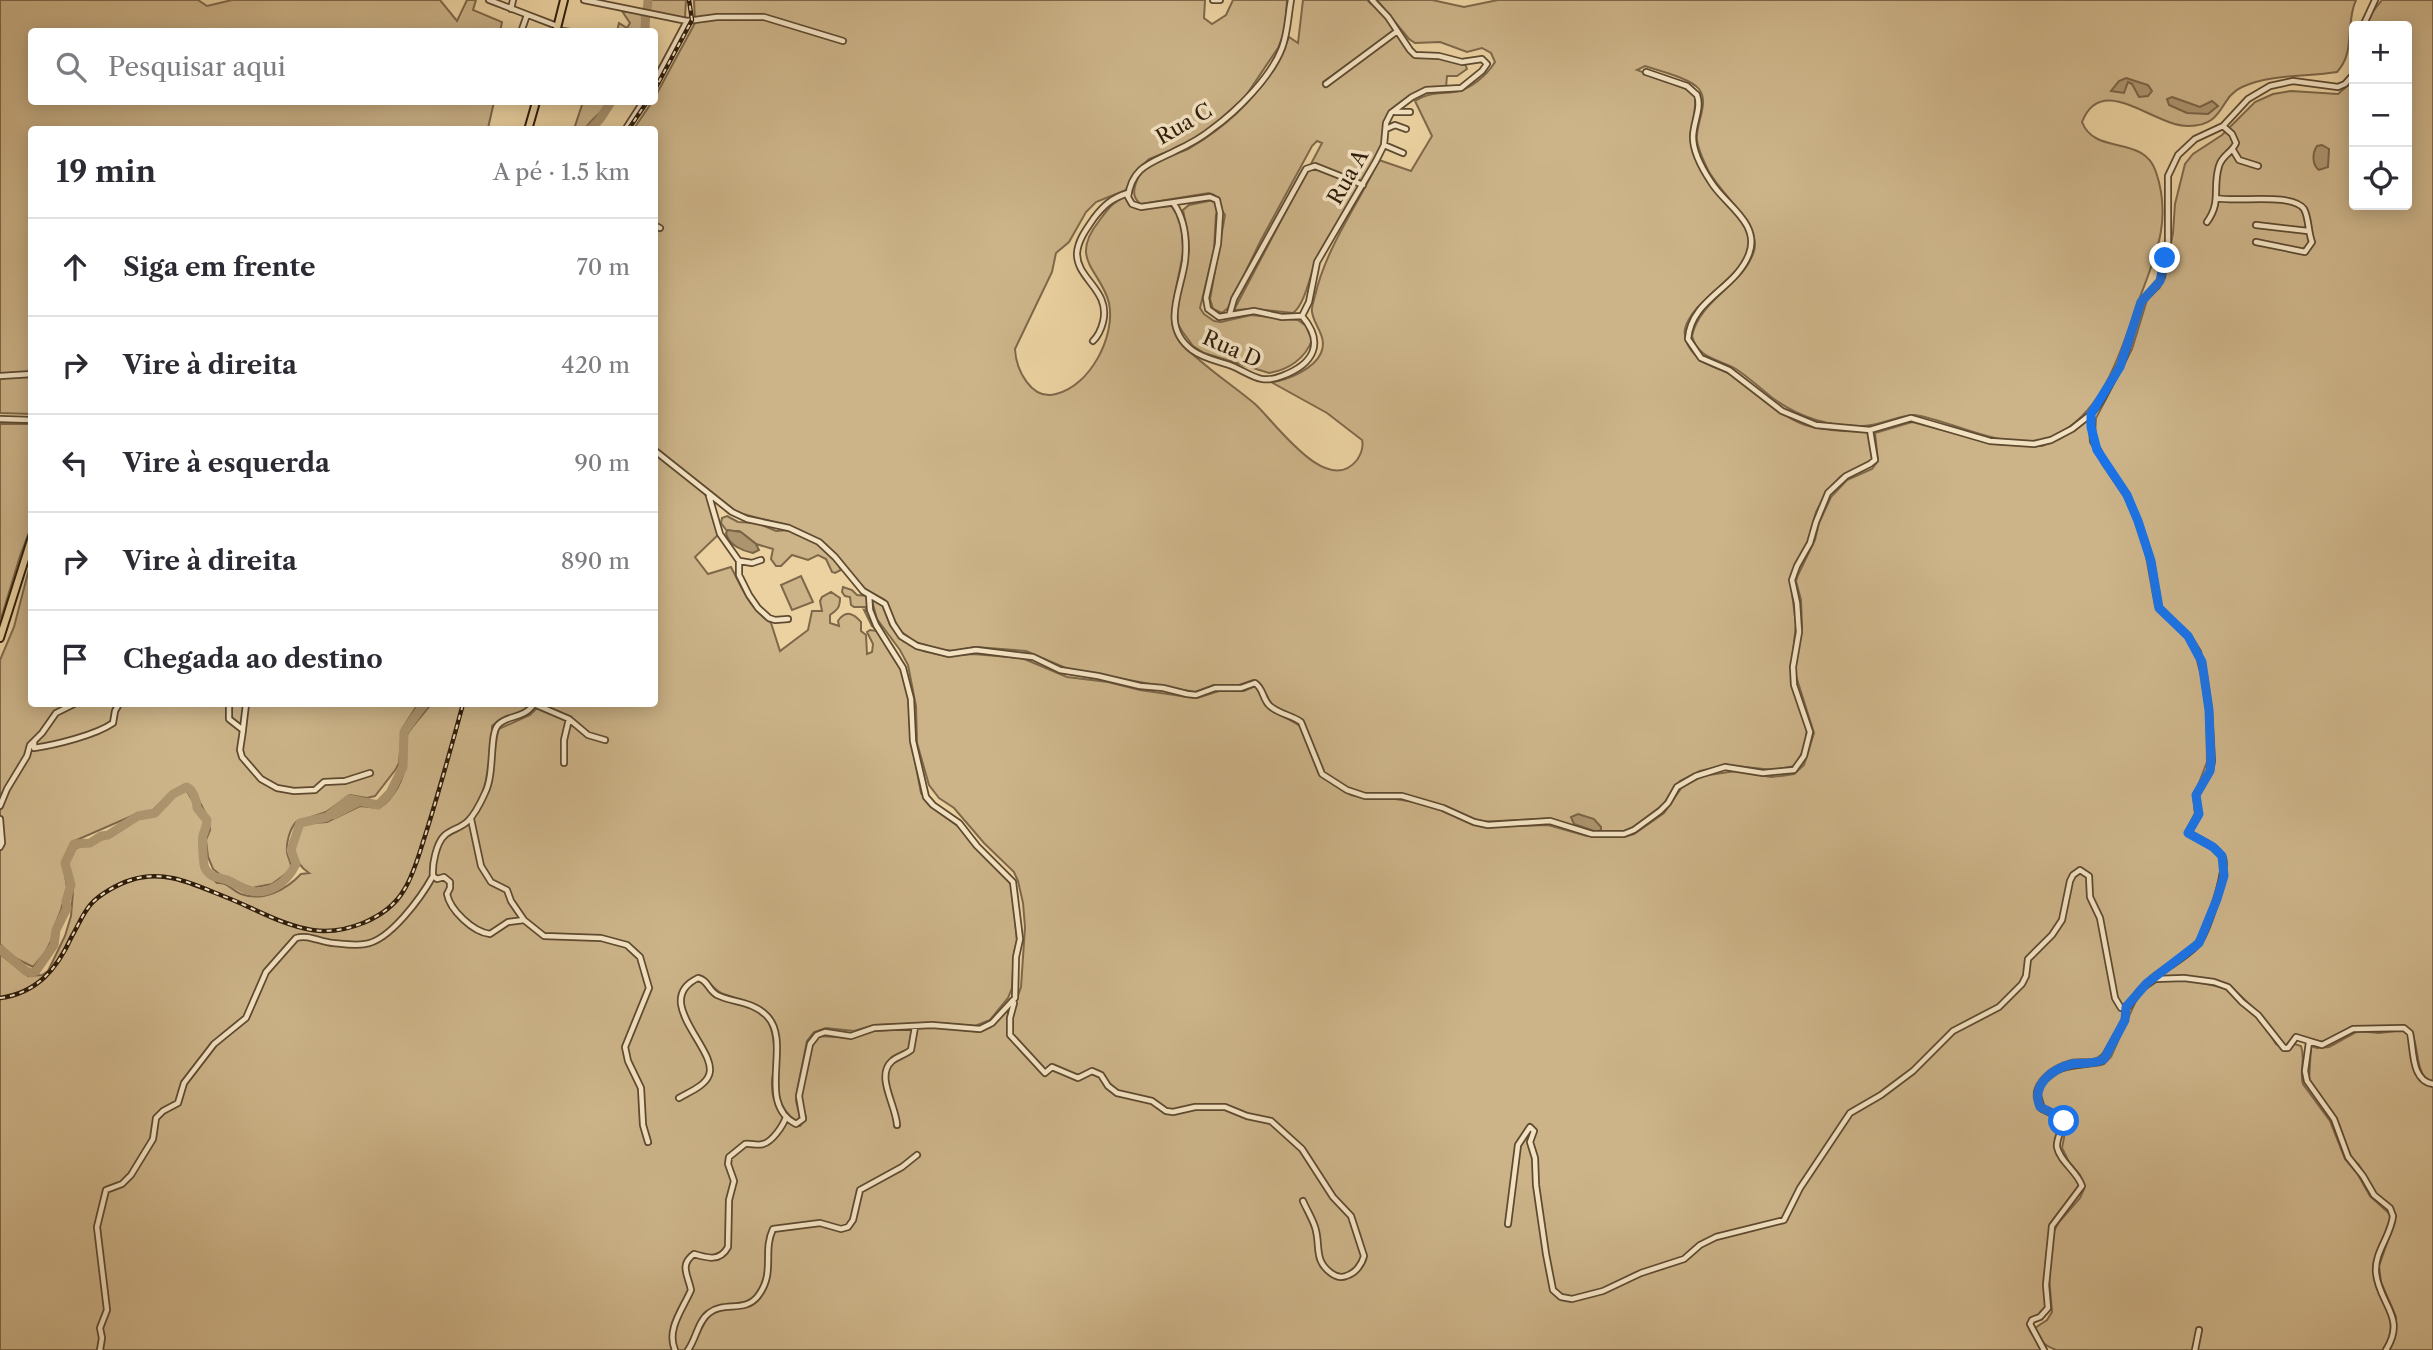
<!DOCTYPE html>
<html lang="pt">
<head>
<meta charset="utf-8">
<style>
	:root { --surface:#fff; --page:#f2f2f3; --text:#2b2b33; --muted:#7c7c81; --line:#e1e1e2 }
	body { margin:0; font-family:"Libre Caslon Text",serif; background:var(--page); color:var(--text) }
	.controls { position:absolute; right:21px; top:21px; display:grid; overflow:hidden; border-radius:7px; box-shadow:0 4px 18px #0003 }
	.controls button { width:63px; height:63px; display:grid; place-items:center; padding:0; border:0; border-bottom:2px solid var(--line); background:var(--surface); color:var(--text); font:35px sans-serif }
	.stop { position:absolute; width:21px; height:21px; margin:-16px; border:5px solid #1a73e8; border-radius:50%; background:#fff }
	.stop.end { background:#1a73e8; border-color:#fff; box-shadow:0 2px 7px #0008 }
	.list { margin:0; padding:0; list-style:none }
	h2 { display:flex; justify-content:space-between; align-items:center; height:91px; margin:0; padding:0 28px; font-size:30px }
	h2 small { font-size:23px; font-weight:400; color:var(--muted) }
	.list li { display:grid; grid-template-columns:46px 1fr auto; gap:21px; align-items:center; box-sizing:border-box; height:98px; padding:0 28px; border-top:2px solid var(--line) }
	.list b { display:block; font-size:26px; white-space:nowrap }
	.list em { font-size:23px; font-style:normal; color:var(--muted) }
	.icon { flex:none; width:38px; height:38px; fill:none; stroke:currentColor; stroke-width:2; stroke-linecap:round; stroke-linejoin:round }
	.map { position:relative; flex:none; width:2433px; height:1350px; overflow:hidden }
	.search { position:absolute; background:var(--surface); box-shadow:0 4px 18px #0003; left:28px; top:28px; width:630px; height:77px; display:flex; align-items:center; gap:18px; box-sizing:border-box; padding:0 24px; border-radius:7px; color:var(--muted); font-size:26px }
	.panel { position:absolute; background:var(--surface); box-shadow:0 4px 18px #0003; left:28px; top:126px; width:630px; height:581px; border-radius:7px }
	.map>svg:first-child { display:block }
</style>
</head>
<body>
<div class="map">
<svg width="2433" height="1350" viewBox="0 0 2433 1350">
	<rect width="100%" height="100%" fill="#ecd2a1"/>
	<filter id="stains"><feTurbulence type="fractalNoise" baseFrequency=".00286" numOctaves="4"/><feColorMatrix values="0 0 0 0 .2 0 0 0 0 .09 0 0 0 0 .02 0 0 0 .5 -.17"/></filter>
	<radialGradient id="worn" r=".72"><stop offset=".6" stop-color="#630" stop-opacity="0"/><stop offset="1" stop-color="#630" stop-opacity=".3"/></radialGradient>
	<path fill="#ccb388" stroke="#7e684a" stroke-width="2" d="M0,0h198l9,6 25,-6h208l17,21 10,-21h9l-3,10 29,12 -2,10h-468v70h462l-6,26 5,1 -461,1 -1,284 -31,-1z
		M650,0h36l-1,18 -35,-7z
		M694,0h511l-1,18 8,6 14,-9 7,-15h54l-2,30 -7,18 -33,49 -36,32 -25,16 -35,14 -13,13 -10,18 -30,12 -10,10 -17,30 -13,11 -4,19 -37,77c1,20 16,52 41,45 34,-8 60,-58 53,-91 -8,-33 -41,-43 -10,-82 9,-12 13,-19 27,-24l3,6 8,6 34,-3c36,29 -15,96 8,135 22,24 51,42 76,63 20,18 72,94 102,56 4,-6 7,-12 5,-20l-35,-27 -56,-31c17,-2 43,-13 50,-29 7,-16 -7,-27 -9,-41 -1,-4 2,-12 3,-16 11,-49 43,-91 64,-136l32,11 21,-35 -17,-35c13,-9 24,-7 39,-9 16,-2 33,-17 41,-30l-4,-9 -9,-5 -15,4 -27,-10 -25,1 -6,-4 -32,-39h55l32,7 34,-7h858c-11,23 0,52 -19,72 -31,5 -67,2 -95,15 -23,10 -17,39 -53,39 -35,1 -87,-55 -107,-4 13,34 62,12 74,50 17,50 -2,87 -19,133 -16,46 -34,109 -83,131 -45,19 -96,-14 -139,-21 -13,-1 -35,11 -52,11 -34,1 -66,-9 -93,-30 -11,-9 -22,-19 -34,-27 -17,-10 -38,-10 -44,-33 8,-37 51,-50 62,-85 8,-24 -35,-59 -46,-81 -4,-9 -10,-20 -11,-30 -2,-16 13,-37 2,-51 -9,-11 -40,-18 -54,-23l-8,4 52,20 6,6c2,14 -5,29 -3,43 1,9 6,22 10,30 12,24 44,43 47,71 4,34 -56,56 -64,89 -2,11 4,20 12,28 9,9 22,11 33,17 26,15 45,40 75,51 20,6 43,6 64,7l5,24 -2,4 -32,17 -13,14 -11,21 -10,36 -16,30 6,46 -5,47v12l16,45 -2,19 -10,19 -22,4 -47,-5 -26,6 -20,10 -9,11 -7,12 -33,25 -5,2 -34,2 -49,-14 -66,3 -75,-27 -37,-1 -16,-4 -26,-18 -20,-51 -31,-16 -11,-20 -8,-5 -14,5h-25l-19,7 -6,-1 -121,-22 -42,-18 -51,-4 -21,4 -13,-1 -26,-8 -16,-12 -14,-30 -20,-11 -42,-47 -34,-16 -46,-12 -16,-7 -72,-60 -1,-317h-21l19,-28h2l1,-5 40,-74z
		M1303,0h64l17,15 10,16 -71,51 2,4 71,-53 18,22h12l39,9 2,5 -10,7h-10l-1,11 -23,2 -33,23 -6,11v15l-4,12 -61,103c-8,16 -13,51 -26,60l-38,-4 -21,1 88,-167 -5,-2 -5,5 -52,96 -32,66 -6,5 -9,-4 -3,-10 15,-84 -4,-6 -5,5 -2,36 -14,58 4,6 10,7 7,1 30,-7 47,5 8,6 6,14c-7,19 -24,30 -43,33l-65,-20 -11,-7 -11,-15 -4,-7 -1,-16 12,-57 -1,-15 -5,-26 6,-5 25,-5v-5l-5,-2 -68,11c-15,-9 -2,-32 9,-41 8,-6 29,-9 40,-15 44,-26 80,-63 99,-111l9,6z
		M2382,0h51v1081l-7,-2c-13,-15 -5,-42 -21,-53h-52l-30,16 -27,-7 -11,11 -22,-29 -33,-31 -26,-8 -46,-2c12,-10 28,-18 39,-29 13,-11 33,-75 27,-91l-33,-24 9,-16 -2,-21 14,-26 -6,-96 -4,-13 -11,-22 -30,-32 -10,-53 -10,-30 -14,-32 -29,-45 -3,-11 1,-17 36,-69 15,-49 11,-12 7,-13 8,-42 2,-29 10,-40 8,-10 29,-19 33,-33 18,-8 18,-3 47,3 16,-14v125h53v-179h-41l5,-12z
		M622,11l20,3v17h-25l2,-8 8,5 3,-5z
		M583,102h26c-7,11 -17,16 -24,27h-11z
		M2088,420l7,31 32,50 16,39 12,66 5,7 26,22 9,16 6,17 5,35 1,59 -13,34 2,17 -10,20c10,7 28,14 34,26 5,12 -17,75 -26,84 -18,18 -42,27 -58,47 -15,19 -16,48 -35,65 -8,8 -20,2 -30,5 -18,5 -40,19 -37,39l7,10 20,10 -5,28 24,36 -2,6 -23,28 -4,9 -7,60 3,21 -19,18 2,6 13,19h-2043v-396l28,22 14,-1 6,-4 17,-35 6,-20 2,-25 -5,-27 8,-16 36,-12 26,-17 18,-3 14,-14 4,-7 12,-5c7,10 10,20 19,30l-5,17 3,15 -2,12 5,9 11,10c11,-1 14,7 24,11 22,8 45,-4 60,-20l8,-1c-17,-11 -19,-32 -7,-49l25,-2 33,-16 19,2c15,-9 25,-29 27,-46 1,-8 -3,-15 -1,-23 1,-7 20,-26 26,-35h100c-10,13 -27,10 -39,22v6l38,-17 11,-11h113l1,-252 49,41 5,8 10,33 -24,23 13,17 23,-7c11,21 19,43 40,56l9,28 28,-21 4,-19h10l-2,-10 2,-4 9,-5 9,6c0,10 -3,12 -10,17v8l9,3 -1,-5c8,-12 16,-7 23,1v9l5,4 1,19 5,-2 1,-8 -6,-12 3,-2 7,1 24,38 8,31 4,50 8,43 11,14 27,20 13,16 40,42 5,56 -3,12 -2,35 -4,10 -18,22 -15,6 -35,-3 -66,2 -20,6 -28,-3 -12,4 -7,9 -10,50 -1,10 4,16 -4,5c-36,-27 -5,-71 -23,-102 -10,-19 -34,-19 -52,-27 -8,-4 -12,-13 -20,-17 9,30 58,20 68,46 4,10 6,27 6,38 0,9 -4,17 -3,26 0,15 10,41 28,40l6,-8 -5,-20 12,-56 6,-6 32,2 23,-7 62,-4 44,5 11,-5 25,-26 5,-14 4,-60 -2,-24 -5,-22 -4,-9 -30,-29 -30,-35 -15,-10 -10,-13 -12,-42 -1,-37 -8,-41 -8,-15 -23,-31 -6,-22 11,7 8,21 13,16 21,10 22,5 27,-2 49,4 45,19 41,5 32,8 48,7 9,1 22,-7h25l11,-5 5,4 5,15 35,21 19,48 32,21 13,3h25l25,4 31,9 38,16 65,-2 39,11h40l7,-2 30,-21 18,-26 20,-11 34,-5 35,6 10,-1 13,-2 10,-9 10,-32 -18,-57v-13l6,-37 -1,-26 -5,-19 2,-6 17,-35 4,-17 12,-26 16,-17 25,-11 6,-8 -3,-28 37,-11 83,22 47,2 19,-8z
		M0,424h32l-1,103 -11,29 -20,66z
		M727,516l11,6 19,1 19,8 13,-1 32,15 15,15 5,10 -6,3 -3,-1 -6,-13 -8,-4 -10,5 -16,-5 -11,11h-5l-5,-7 2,-10 -17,-5 -17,-13h-12l-6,-8 1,-5z
		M31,561l1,143h386l-16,25 -3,34 -3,6 -21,27 -8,2 -17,-3 -24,17 -30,10c-6,7 -10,20 -9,30 1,7 5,10 4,18l-19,14 -20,4 -29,-11 -10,-8 -5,-12 -2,-17 4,-10 -1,-10 -17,-33 -7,-3 -15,9 -17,17 -19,5 -62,27 -9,20 4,25 -6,23 -8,20v7l-8,16 -12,14 -22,-11 -11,-12v-284l14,-33z
		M801,576l12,26 -21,8 -11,-25z
		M843,587l9,3 5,5 11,1v14l8,19 -4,-3 -8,-16 3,1 -2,-4h-11l-3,-2 -1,-8 -5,-1 -3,-4z
		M2162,980l31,1 32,7 37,34 14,22 10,6 9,-6 6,2c5,13 -2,25 2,38l27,37 15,38 12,14 13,23 21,19v7c-6,14 -18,33 -17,48 0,33 31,45 9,80h-327c-10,-4 -20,-11 -21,-22l12,-8 5,-8 -3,-35 5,-46 5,-9 21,-24 4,-9 -4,-14 -11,-13 -7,-14 5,-26c-7,-12 -19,-10 -26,-20 -9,-14 18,-31 30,-34 11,-3 23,0 33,-4l7,-7 27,-61 13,-12z
		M2404,1030l4,2c4,19 2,50 25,54v264h-45l7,-13 1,-20 -15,-35 -2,-16 15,-43v-11l-2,-5 -15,-12 -18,-30 -9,-9 -19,-45 -22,-30 2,-35 6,2 12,-1 29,-16 21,2z"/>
	<path fill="#ac946e" stroke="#7a6446" stroke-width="2" d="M2126,78l22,7 4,6 -4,5 -9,1 -7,-13 -4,-2 -4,11 -13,-2 8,-10z
		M2172,97l28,10 12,-6 6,5 -10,8 -21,-1 -18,-8 -2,-6z
		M2322,145l7,4 -1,18 -9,3c-7,-5 -7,-17 -2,-24z
		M728,530l13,2 15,12 3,6 -6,3c-10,-2 -25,-8 -27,-20z
		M1578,814l16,5 7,8v3l-4,2 -23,-8 -3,-7z"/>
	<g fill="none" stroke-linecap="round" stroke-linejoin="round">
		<path stroke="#ac946e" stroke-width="9" d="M646,32c-3,-12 2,-21 2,-32
			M590,130l10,-11 11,-17
			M333,815l27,-14
			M0,949l26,22 6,2 4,-2 18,-26 2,-15 11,-22 -1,-7 5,-16 -6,-22 9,-19 16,-1 11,-7 7,-1 30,-19 17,-3 18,-19 14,-7c6,3 10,14 10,21l10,12c0,7 -2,9 -4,15 -1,4 0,29 2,33 5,10 13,9 22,12 7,3 13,7 20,10 22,7 40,-8 49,-26l-5,-14 9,-27 27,-6 22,-18 29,6 12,-12 13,-26 1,-35 20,-28"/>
		<defs>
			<path id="minor" d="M489,0l68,26
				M584,0l103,21 30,-4h47l79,24
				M1213,0h7
				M511,9l2,-9
				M2363,26l12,-26
				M556,30l14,2
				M521,32l6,-17
				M1646,72l41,14 10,9c5,13 -4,28 -4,42 0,15 10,33 18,45 13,22 50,41 38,72 -13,35 -58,45 -61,85l13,19 28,12 53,41 34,14 54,5 41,-12 79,23 44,3 17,-4 21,-11 19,-15 10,-13 23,-43 17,-56 16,-16 5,-9 6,-35v-66l10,-21 17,-16 28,-13 25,-27 22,-13 23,-5 45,6 7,-3 9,-10
				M654,83l33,-62
				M1326,84l70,-52
				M1395,112h15
				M1386,129l9,-4 11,4
				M625,130l18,-28
				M1384,145l19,8
				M2233,150l6,10 19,6
				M2216,198c19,5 76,-6 88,11 5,9 4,23 8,33l-7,10 -49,-10
				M1174,204c11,16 13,38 11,57 -4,31 -25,65 7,89 12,9 27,11 40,16 19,8 28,19 50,10 32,-12 43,-33 20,-60l-20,1 -28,-6 -35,6 -11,-8 -2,-11 12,-54 2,-31 -3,-13 -7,-3 -69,10 -9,-3 -4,-7c4,-31 24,-34 47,-46 13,-6 26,-13 37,-22 25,-18 59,-52 70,-81 6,-16 6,-32 9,-48
				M2207,222c15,-21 5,-33 12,-56 3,-11 13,-13 17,-23l-4,-9 -9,-8
				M654,225l6,3
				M2256,225l52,6
				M1230,313l4,-14 72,-130 9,-3 48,19
				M1302,316l7,-14 8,-40 59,-101 8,-16 2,-22 5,-10 21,-16 14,-7 35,-2 21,-17 5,-7 -5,-5 -20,3 -23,-6 -24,-1 -5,-5 -22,-33 -16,-17
				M1093,341c5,-5 8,-11 10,-19 8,-32 -27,-43 -26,-69 1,-13 10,-25 17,-35 10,-13 18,-20 34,-25
				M0,376l32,-2
				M2091,414l2,27 12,22 22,32 11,26 13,40 8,47 29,28 10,16 6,23 5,35 3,51 -2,10 -14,24 2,19 -10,19c11,6 29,13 35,25 5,13 -17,78 -26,87 -10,11 -31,23 -44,33
				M0,419l32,1
				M654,450l78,62 15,7 42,9 30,14 16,15 28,34 22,13 8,20 8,12 16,10 32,8 27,-4 57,7 27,13 38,6 42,10 23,2 24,6 9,1 19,-7h26l14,-5c9,6 7,16 15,23 9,8 21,9 31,16l21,52 25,16 18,6h37l41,12 31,14 14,3 62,-4 42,13h32l10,-4 26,-19 8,-8 9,-16 19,-11 29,-9 38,6 31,-3 10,-14 6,-24 -16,-47 -1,-18 6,-35 -2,-29 -5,-23 5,-14 13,-23 6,-21 12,-29 18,-17 24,-12 5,-4 -5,-30
				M709,496l11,38 19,27v14l10,20 9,13 11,10 6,2 13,-1
				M740,561l12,2 9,-3
				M229,704v15l14,11 -3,20 2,7 19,22 16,9 17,3 21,-1 9,-8 21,-1 25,-8
				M534,704c-11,16 -26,10 -36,21 -9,10 -3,49 -13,68 -4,9 -10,21 -17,28 -7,7 -16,8 -23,14 -9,8 -13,30 -12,41l4,3 7,-2 6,5v6l-3,6c3,16 26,38 43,40l18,-12 16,-2 20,16 57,2 26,7 13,12 9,31 -24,59 3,14 13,27 2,37 5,17
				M534,704l35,15 19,16 17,5
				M243,729l3,-25
				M34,742v6c21,-3 62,-13 79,-25l2,-12 4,-7
				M564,763v-23l5,-21
				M0,806l7,-17 20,-33 3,-11 12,-12 14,-20 18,-9
				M0,819l2,24 -2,4
				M471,819l10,47 10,16 16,8 4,11 13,19
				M1014,1003l-4,15v17l35,38 7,-6 26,11 14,-7 9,4 7,11 9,7 35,8 14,10 7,1 22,-5h30l22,9 24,5 31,28 31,48 18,19 13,40c-2,8 -8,17 -18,20 -5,2 -11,0 -15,-3 -18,-13 -10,-28 -16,-46 -3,-9 -8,-17 -12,-26
				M2309,1042l-4,29 2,10 27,38 14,38 15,19 11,19 16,13 3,8c-2,20 -19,36 -17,57 3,31 31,44 10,77
				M679,1098c10,-6 26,-12 30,-23 10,-25 -59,-74 -11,-97 10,2 10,12 19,17 16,8 36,6 50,21 26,27 -12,87 29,108l7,-5 -4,-23 11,-52 7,-9 8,-3 26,4 23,-8 58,-3 48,4 12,-6 23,-25 1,-41 4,-18 -7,-57 -36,-36 -18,-23 -26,-18 -7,-8 -13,-56 -2,-42 -8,-31 -27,-43 -6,-15 -1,-15
				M897,1125c-1,-20 -22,-49 -5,-64 6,-5 13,-6 19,-11l4,-23
				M1508,1224l10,-79 12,-18 4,4 -4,11 5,16 1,27 10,69 7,36 8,7 11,2 31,-8 38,-18 43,-14 16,-14 16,-8 68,-17 16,-32 50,-75 31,-18 32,-24 40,-40 46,-24 23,-23 4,-8 2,-17 24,-24 10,-15 8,-39 3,-6 7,-5 9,6 1,21 10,21 15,80 6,10 8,-2 12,-17 14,-10 29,-1 30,4 14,5 14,15 16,13 26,33h4l8,-11 26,8 31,-16 51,-1 6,5c4,17 1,48 23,51
				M100,1350l2,-12 -2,-10 7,-18 -10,-83 9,-37 16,-6 9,-9 22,-36 3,-21 7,-7 15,-8 6,-20 30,-39 32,-26 20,-46 30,-34c12,-4 24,4 37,5 10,1 22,3 32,1 25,-3 57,-48 68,-68
				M675,1350c-9,-21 8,-41 16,-60 -3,-15 -12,-25 3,-36 13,4 26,8 34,-7l1,-47 5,-19 -6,-17 1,-7 16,-13c6,-1 12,2 18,0 9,-2 20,-18 23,-27
				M688,1350c8,-11 10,-29 21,-37 15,-12 36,0 49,-17 18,-24 4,-44 15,-67l47,-6 21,6 7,-2 5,-7 7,-30 42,-23 15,-12
				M2044,1350l-14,-26 2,-4 8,-3 8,-9 -2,-23 6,-59 30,-40c-5,-15 -22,-24 -25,-39 -1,-10 7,-18 6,-28l-21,-10 -5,-17c14,-32 40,-24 65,-31l23,-41 1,-13
				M2195,1350l4,-20"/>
			<path id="major" d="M556,32l8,-32
				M528,130l8,-28
				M0,638l32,-101"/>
		</defs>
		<use href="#minor" stroke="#5e4a30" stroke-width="8"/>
		<use href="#major" stroke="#2f1d0b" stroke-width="10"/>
		<use href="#minor" stroke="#f3e2c2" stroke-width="4.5"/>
		<use href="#major" stroke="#ecd2a1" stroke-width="6"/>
		<defs>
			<path id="rail" d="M654,91l38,-71 -3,-20
				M628,130l19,-28
				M0,998c37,-5 57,-29 72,-62 6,-10 11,-23 19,-32 9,-10 27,-20 40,-24 33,-11 62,4 92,16 29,11 58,29 89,34 32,5 75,-11 92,-40 10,-16 15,-36 21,-54 14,-44 26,-88 38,-132"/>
		</defs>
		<use href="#rail" stroke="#2f1d0b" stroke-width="4.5"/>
		<use href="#rail" stroke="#f3e2c2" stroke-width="2" stroke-dasharray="5" stroke-linecap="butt"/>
	</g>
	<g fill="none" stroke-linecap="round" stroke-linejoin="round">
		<path stroke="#1a73e8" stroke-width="9" d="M2064,1121l-5,-5 -19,-9c-9,-21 11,-38 32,-43 11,-2 22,1 32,-5l21,-39 1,-13 21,-24 52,-40 18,-44 7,-23 -2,-20 -9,-9 -25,-14 11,-19 -3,-19 14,-24 1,-10 -2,-51 -7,-48 -14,-26 -29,-28 -8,-47 -13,-40 -11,-26 -30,-45 -6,-23v-13l29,-47 21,-65 19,-21 5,-23"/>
	</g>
	<g text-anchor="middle" stroke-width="7" stroke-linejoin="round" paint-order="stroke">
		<g font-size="21" fill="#2f1d0b" stroke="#f3e2c2">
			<text transform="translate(1184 124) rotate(-30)" y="7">Rua C</text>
			<text transform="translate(1348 177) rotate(-60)" y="7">Rua A</text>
			<text transform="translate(1232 349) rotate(24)" y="7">Rua D</text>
		</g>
	</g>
	<rect width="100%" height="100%" filter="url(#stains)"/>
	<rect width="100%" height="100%" fill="url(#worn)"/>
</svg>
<div class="controls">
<button>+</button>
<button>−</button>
<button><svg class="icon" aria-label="locate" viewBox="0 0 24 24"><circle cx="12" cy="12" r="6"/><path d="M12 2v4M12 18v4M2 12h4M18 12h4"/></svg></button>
</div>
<div class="stop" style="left:2064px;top:1121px"></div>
<div class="stop end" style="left:2165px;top:258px"></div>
<div class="search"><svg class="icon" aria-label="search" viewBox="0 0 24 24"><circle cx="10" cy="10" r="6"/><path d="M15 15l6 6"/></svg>Pesquisar aqui</div>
<section class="panel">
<h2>19 min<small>A pé · 1.5 km</small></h2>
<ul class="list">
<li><svg class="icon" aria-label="ahead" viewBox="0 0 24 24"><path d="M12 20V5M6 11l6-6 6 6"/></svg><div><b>Siga em frente</b></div><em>70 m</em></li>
<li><svg class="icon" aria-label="right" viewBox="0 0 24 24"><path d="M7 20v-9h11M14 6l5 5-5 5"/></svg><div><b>Vire à direita</b></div><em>420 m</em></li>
<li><svg class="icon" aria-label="left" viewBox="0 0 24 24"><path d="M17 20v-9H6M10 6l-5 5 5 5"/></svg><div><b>Vire à esquerda</b></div><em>90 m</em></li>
<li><svg class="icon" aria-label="right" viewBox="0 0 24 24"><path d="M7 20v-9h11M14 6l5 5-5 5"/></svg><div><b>Vire à direita</b></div><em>890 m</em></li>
<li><svg class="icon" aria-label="arrive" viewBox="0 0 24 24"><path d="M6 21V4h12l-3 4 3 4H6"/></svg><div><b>Chegada ao destino</b></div></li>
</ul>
</section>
</div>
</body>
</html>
